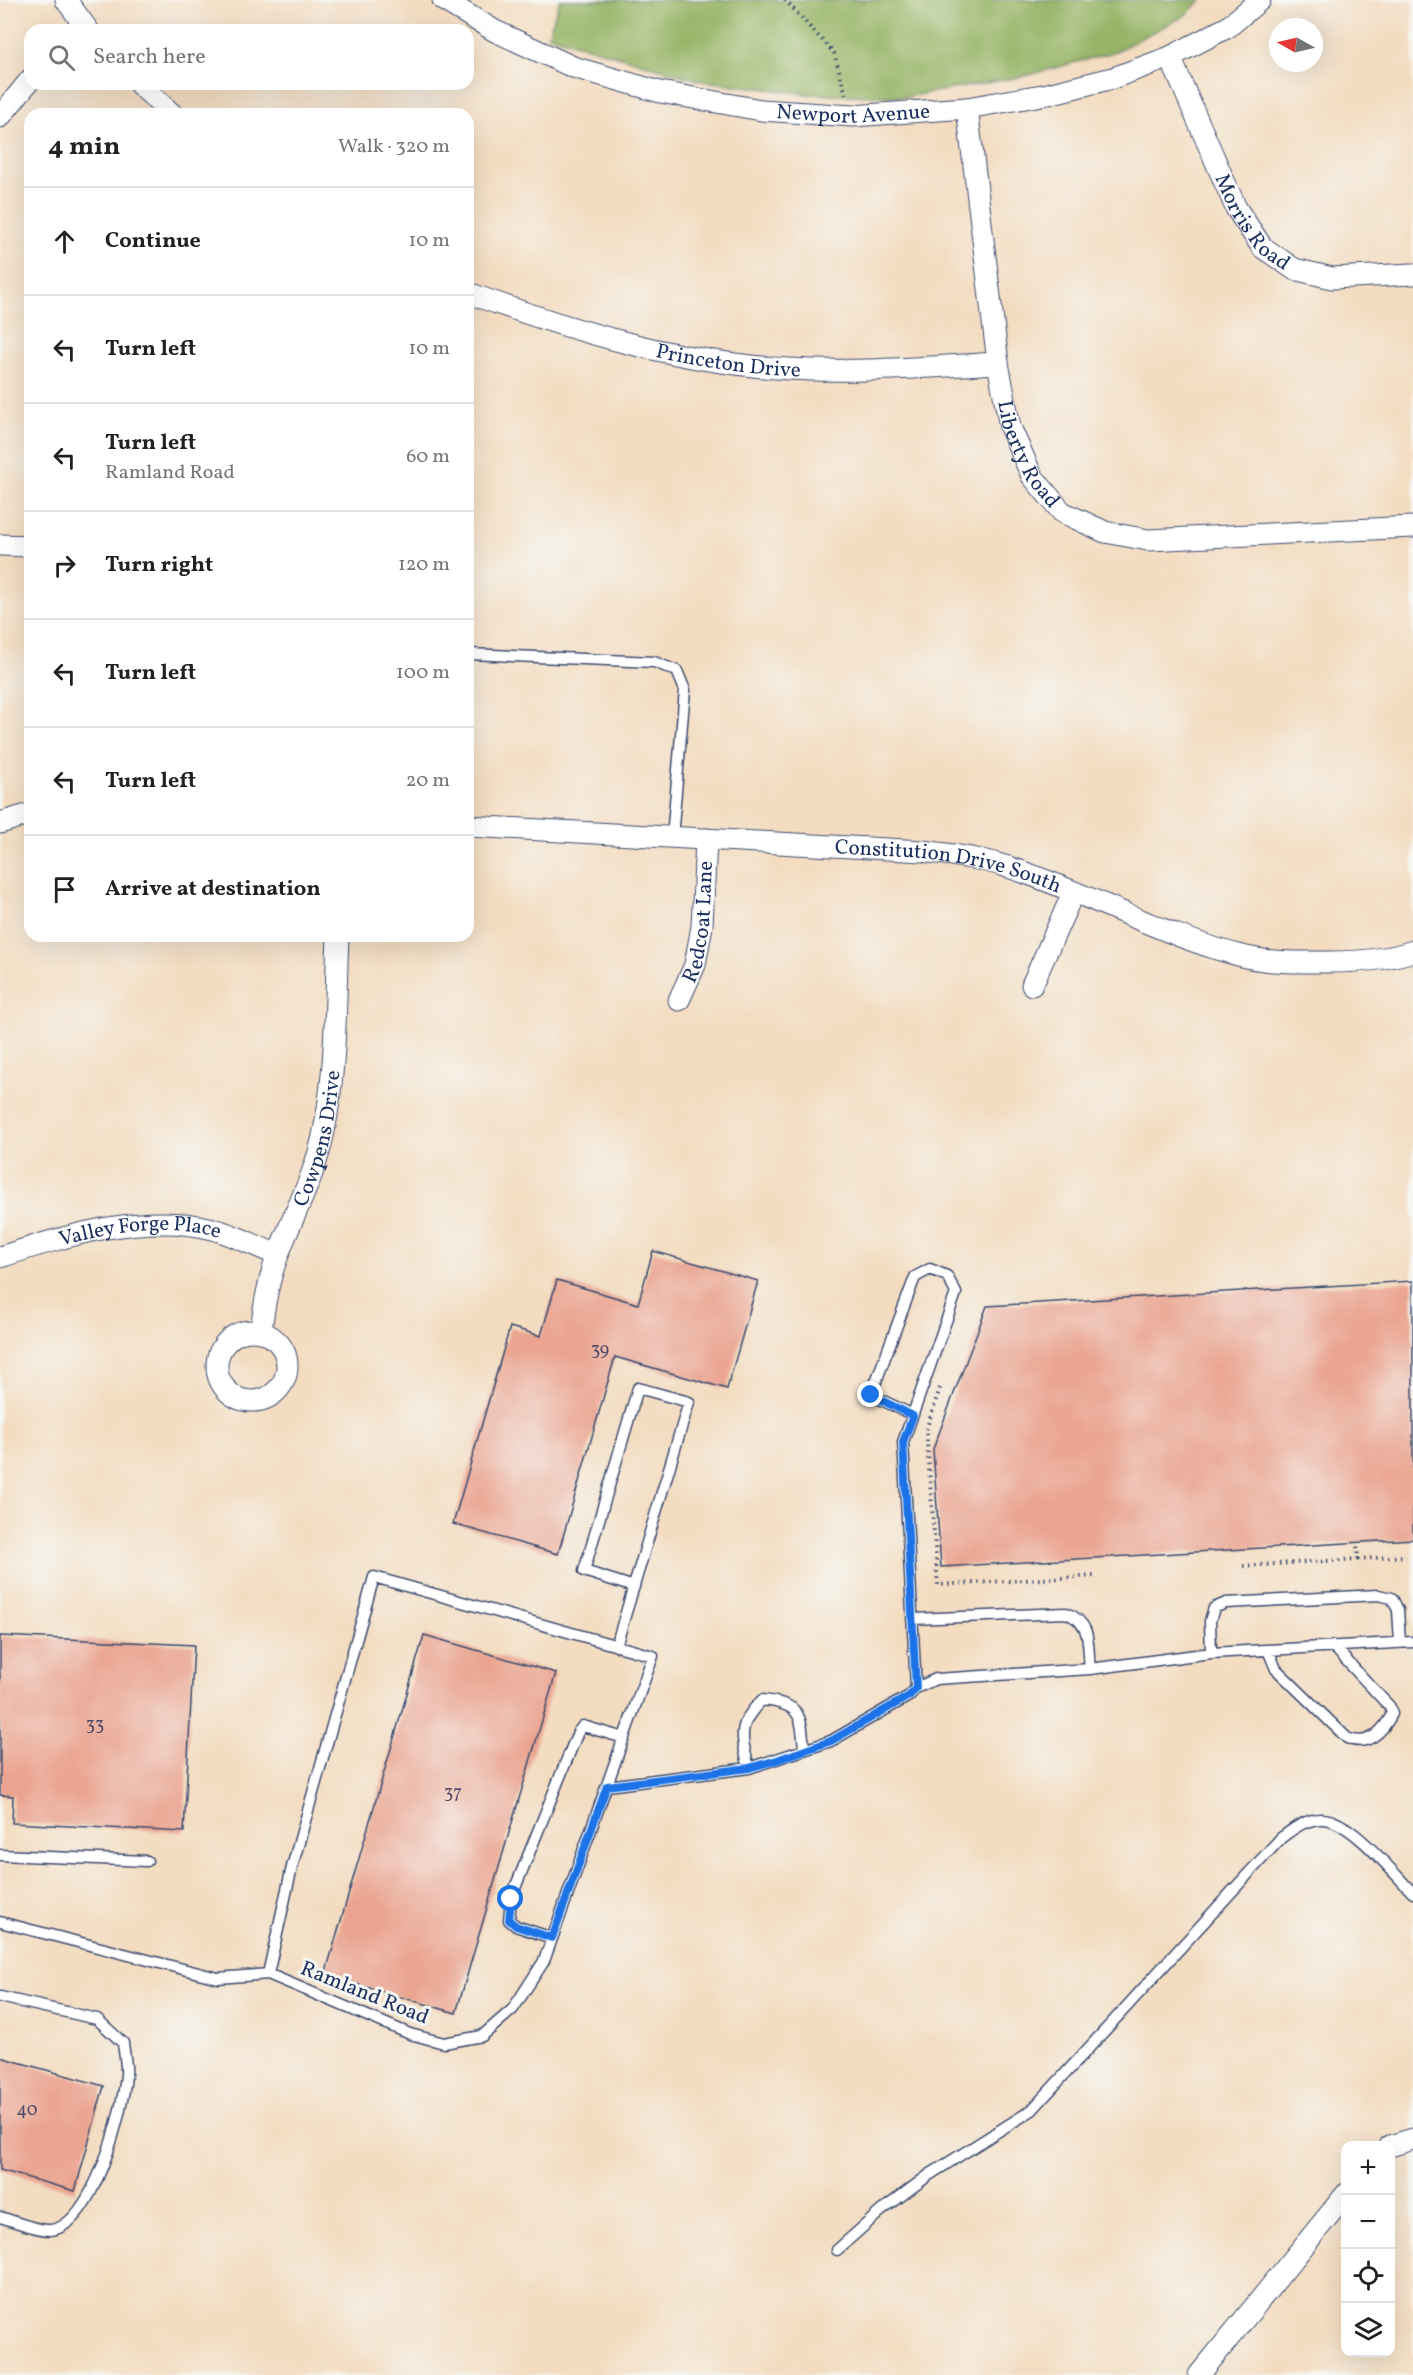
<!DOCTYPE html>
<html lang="en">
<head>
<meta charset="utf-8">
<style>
	:root { --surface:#fff; --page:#f6f6f6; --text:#202124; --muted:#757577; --line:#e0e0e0 }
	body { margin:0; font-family:Vollkorn,serif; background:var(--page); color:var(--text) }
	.controls { position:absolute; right:18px; bottom:18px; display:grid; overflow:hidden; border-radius:12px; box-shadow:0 6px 24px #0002 }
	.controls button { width:54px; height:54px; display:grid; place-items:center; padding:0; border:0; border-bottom:2px solid var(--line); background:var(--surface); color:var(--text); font:30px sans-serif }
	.compass { position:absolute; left:1269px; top:18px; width:54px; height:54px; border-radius:50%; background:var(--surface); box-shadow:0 6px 24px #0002; rotate:278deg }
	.stop { position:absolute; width:18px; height:18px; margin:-14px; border:4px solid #1a73e8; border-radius:50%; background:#fff }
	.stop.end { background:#1a73e8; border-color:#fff; box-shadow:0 2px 6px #0008 }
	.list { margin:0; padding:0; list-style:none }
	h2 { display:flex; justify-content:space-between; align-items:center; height:78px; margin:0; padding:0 24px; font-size:26px }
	h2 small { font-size:20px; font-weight:400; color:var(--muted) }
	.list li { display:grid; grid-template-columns:39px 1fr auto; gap:18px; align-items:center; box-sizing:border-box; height:108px; padding:0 24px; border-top:2px solid var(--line) }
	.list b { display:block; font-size:22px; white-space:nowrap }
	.list p { margin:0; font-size:20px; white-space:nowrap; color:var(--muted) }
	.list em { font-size:20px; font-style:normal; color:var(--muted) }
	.icon { flex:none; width:33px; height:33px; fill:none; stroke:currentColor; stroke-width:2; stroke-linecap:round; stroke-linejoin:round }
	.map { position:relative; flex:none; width:1413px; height:2375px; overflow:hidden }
	.search { position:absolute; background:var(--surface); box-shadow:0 6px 24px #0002; left:24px; top:24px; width:450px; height:66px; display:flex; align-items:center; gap:15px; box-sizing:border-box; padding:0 21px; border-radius:18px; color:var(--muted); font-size:22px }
	.panel { position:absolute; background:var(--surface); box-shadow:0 6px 24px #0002; left:24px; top:108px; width:450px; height:834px; border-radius:18px }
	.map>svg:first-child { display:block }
</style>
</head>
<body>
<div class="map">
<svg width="1413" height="2375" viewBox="0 0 1413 2375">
	<rect width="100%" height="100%" fill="#f6f6f2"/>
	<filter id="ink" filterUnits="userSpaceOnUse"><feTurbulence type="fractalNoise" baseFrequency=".0167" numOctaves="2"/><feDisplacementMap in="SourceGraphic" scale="12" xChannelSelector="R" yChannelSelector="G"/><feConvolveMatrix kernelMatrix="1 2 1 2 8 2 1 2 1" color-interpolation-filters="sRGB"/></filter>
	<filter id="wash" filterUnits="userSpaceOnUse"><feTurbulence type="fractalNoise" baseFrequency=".008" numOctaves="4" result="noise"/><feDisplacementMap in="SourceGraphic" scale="24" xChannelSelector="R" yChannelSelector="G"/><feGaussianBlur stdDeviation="1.35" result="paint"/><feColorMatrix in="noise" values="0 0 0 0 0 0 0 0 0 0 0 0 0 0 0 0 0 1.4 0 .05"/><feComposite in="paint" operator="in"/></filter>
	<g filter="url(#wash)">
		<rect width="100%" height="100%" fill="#f3dcc0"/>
		<path fill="#98b567" stroke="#5a7262" stroke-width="1.5" d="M560,0h642l-19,17 -69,35 -93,25 -116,20 -95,-3 -109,-13 -153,-46z"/>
		<g id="blocks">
			<path fill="#eaa490" d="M653,1251l105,30 -31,108 -112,-32 -57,197 -105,-30 57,-197 31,9 16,-56 81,24z
				M1413,1281v258l-472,28 -8,-118 54,-143z
				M424,1635l132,38 -100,340 -131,-38z
				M0,1636l194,9 -10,187 -172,-9 1,-27 -13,-1z
				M0,2057l104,29 -29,105 -75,-21z"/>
		</g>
	</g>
	<g filter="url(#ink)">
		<use href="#blocks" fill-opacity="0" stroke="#3b496d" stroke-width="1.5"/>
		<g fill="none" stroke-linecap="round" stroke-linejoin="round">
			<defs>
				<path id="service" d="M468,654l186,8 23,9 8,19 -13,147
					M913,1415l-42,-20 44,-118 15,-8 17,7 9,17 -53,149 13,246
					M912,1619l154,-6c27,10 21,32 24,56
					M616,1646l73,-244 -51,-14 -54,183 50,16
					M1268,1650l8,19 71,69c20,9 35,-5 45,-24l-2,-7 -57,-61
					M1211,1653l-1,-32 4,-13 12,-5 152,-8 14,3 6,12 2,32
					M804,1749c-3,-35 -3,-45 -42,-49 -25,25 -21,35 -13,68l82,-27 78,-45 7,-8 20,-9 154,-10 121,-16 202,-11
					M607,1786l142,-18
					M0,1855l147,6
					M0,1922l218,56 50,-4 142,60 34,9 38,-7 31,-27 31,-48 109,-305 -279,-79 -82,290 -24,107
					M552,1938l-36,-12 -7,-6 2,-22 67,-166 5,-6 41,12
					M0,1997l97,22 26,24c1,10 4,22 3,32 -3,36 -33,152 -76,155 -15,0 -36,-9 -50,-13
					M837,2250l44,-39 48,-36 103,-65 249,-272c12,-9 26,-20 42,-19 28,1 70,54 90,74"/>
				<g id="minor">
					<path d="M66,0l22,30"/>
					<path id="s1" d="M443,0l52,31 78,36 87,25 101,18 91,6 115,-8 81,-14 65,-16 57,-21 58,-30 32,-27"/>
					<path id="s2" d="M1170,57l66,151 26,39 32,22 38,9 81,-4"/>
					<path d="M139,84l33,30"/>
					<path id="s3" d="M967,108l31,255 12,64 22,49 30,36 43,20 43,8 265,-13"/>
					<path d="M0,117l30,-37"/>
					<path id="s4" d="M468,293c103,37 211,70 321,76 70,4 140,-2 209,-6"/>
					<path d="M0,545l30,1"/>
					<path d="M0,823l30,-9"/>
					<path id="s5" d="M468,826l455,25c29,4 57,7 85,16 81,26 156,70 238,90 27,6 55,5 82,5 28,0 59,-2 85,-11"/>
					<path d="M1032,985l41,-92"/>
					<path id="s6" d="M679,1000l16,-35 7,-39 4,-87"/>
					<path id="s7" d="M0,1257c66,-21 144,-46 213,-28 22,6 44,18 65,26"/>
					<circle cx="252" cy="1366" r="35"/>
					<path id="s8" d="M261,1331c3,-26 7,-51 17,-76 15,-40 36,-77 45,-119 14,-65 12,-134 15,-200"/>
					<path d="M1390,2146l23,-7"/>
					<path d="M1199,2375l147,-181"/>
				</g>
			</defs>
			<use href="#service" stroke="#3b496d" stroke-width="13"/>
			<use href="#minor" stroke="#3b496d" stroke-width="23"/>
			<path stroke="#3b496d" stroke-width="4" stroke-dasharray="1.5 4.5" stroke-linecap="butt" d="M785,0l49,53 13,45
				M940,1388l-14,42 12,155 157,-9
				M1358,1559l48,-3
				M1243,1566l115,-7 -1,-17"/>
			<use href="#service" stroke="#fff" stroke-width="10"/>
			<use href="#minor" stroke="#fff" stroke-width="21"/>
		</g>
	</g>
	<g fill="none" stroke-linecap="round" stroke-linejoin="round" filter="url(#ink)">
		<path stroke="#1a73e8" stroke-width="8" d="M511,1899l-2,21 7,6 36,12 55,-152 142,-18 28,-8 54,-19 78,-45 7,-8 -13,-246 10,-26 -42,-21"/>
	</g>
	<g text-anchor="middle" stroke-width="6" stroke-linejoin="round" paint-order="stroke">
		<g font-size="18" fill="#4f4c6a">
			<text x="600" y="1355">39</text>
			<text x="95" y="1730">33</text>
			<text x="453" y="1798">37</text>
			<text x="27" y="2115">40</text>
		</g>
		<g font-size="21" fill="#1b2f5e" stroke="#f6f6f2">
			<text dy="7" stroke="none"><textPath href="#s1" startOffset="432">Newport Avenue</textPath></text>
			<text dy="7" stroke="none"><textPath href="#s2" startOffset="186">Morris Road</textPath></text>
			<text dy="7" stroke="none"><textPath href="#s4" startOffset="270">Princeton Drive</textPath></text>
			<text dy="7" stroke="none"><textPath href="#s3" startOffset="354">Liberty Road</textPath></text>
			<text dy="7" stroke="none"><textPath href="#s5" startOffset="483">Constitution Drive South</textPath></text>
			<text dy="7" stroke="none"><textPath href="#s6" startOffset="82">Redcoat Lane</textPath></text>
			<text dy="7" stroke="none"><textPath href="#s8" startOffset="202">Cowpens Drive</textPath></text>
			<text dy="7" stroke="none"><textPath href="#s7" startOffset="144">Valley Forge Place</textPath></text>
			<text transform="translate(365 1992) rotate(22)" y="7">Ramland Road</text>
		</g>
	</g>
</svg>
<div class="controls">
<button>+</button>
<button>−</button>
<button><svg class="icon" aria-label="locate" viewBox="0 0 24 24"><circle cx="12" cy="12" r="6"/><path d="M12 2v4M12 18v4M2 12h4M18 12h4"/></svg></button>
<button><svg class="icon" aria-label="layers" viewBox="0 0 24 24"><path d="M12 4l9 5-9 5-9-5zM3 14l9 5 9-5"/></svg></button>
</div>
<svg class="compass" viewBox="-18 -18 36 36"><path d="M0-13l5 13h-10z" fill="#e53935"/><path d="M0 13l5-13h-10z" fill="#757577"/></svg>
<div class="stop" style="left:511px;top:1899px"></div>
<div class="stop end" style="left:871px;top:1395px"></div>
<div class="search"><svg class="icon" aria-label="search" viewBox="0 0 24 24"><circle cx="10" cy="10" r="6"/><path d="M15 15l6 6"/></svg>Search here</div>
<section class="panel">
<h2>4 min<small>Walk · 320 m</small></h2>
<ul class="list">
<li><svg class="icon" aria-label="ahead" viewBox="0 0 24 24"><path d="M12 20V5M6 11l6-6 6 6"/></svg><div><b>Continue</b></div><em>10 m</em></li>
<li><svg class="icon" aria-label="left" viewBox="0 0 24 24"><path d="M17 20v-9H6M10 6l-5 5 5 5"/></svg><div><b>Turn left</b></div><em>10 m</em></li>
<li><svg class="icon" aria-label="left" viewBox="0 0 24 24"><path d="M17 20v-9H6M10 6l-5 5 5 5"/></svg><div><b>Turn left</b><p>Ramland Road</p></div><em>60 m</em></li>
<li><svg class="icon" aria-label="right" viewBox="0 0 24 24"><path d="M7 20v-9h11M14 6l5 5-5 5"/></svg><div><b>Turn right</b></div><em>120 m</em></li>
<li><svg class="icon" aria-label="left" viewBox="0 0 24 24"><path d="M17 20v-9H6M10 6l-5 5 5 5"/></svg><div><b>Turn left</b></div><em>100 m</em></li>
<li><svg class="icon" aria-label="left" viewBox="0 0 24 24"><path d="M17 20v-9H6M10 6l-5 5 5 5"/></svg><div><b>Turn left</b></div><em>20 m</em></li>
<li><svg class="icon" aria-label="arrive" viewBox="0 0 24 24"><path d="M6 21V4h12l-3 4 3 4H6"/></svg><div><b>Arrive at destination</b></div></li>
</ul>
</section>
</div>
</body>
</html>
